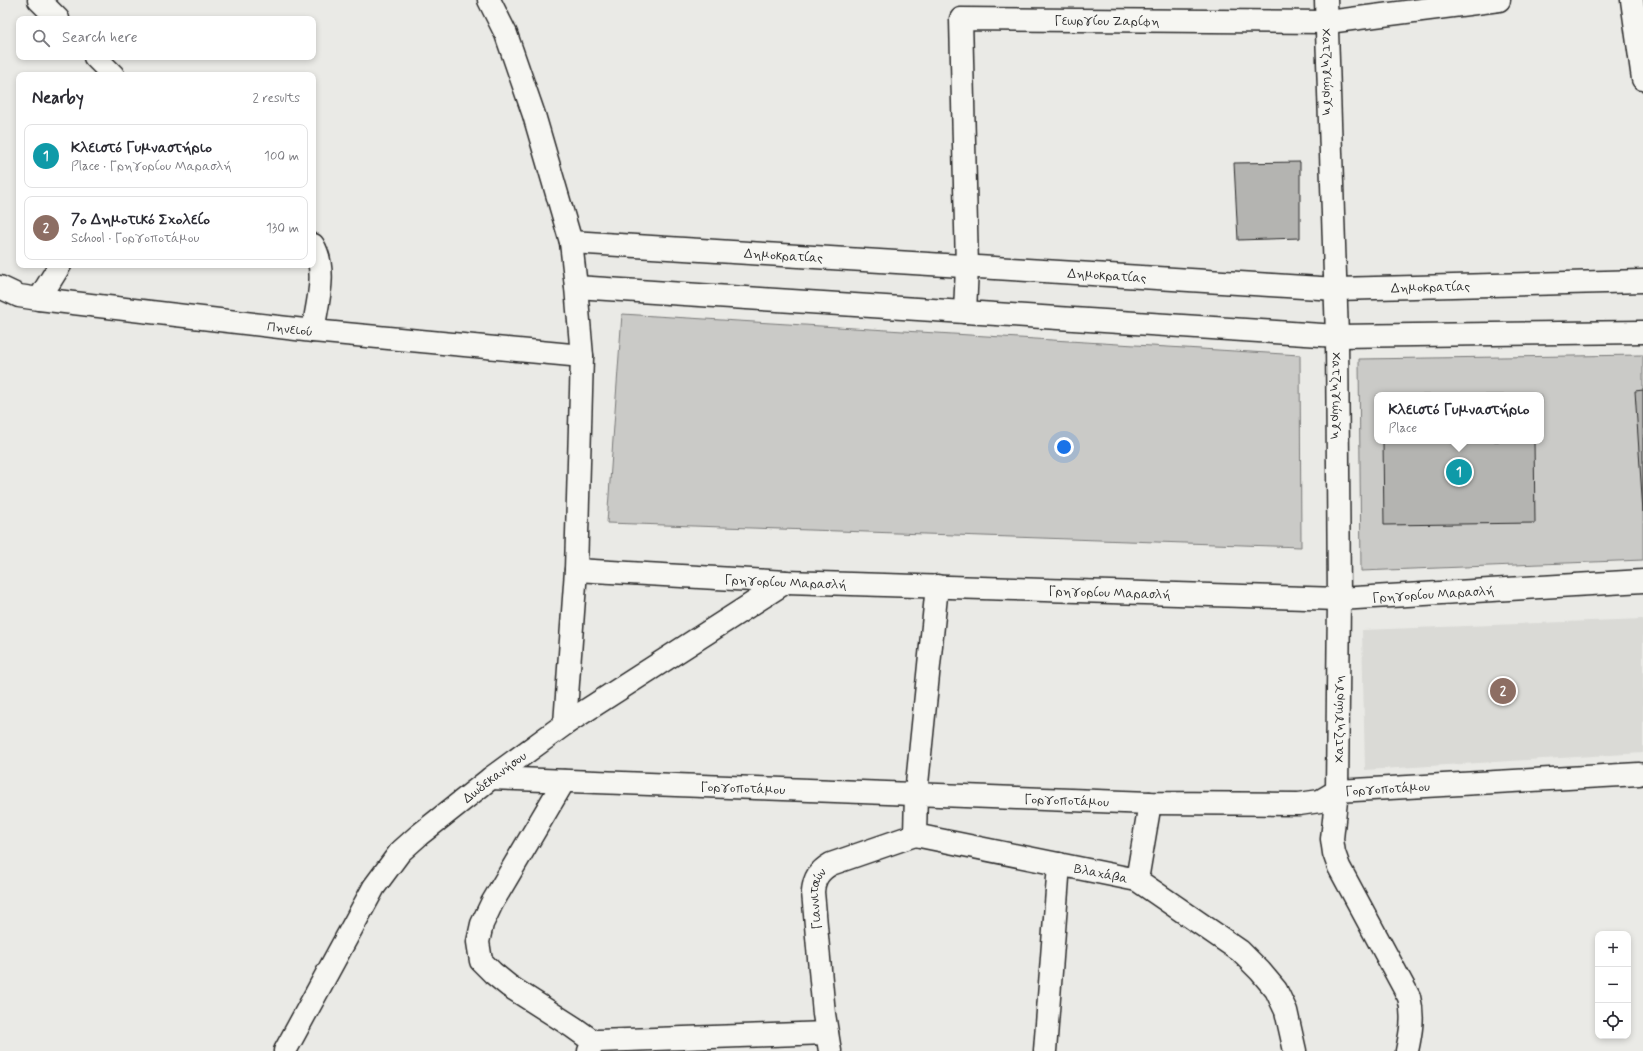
<!DOCTYPE html>
<html lang="en">
<head>
<meta charset="utf-8">
<style>
	:root { --surface:#fff; --page:#f7f7f7; --text:#2b2b33; --muted:#7c7c81; --line:#e1e1e2; --accent:#7c3aed }
	body { margin:0; font-family:Mynerve,sans-serif; background:var(--page); color:var(--text) }
	.controls { position:absolute; right:12px; bottom:12px; display:grid; overflow:hidden; border-radius:8px; box-shadow:0 2px 6px #0003 }
	.controls button { width:36px; height:36px; display:grid; place-items:center; padding:0; border:0; border-bottom:1px solid var(--line); background:var(--surface); color:var(--text); font:20px sans-serif }
	.you { position:absolute; left:1064px; top:447px; width:14px; height:14px; margin:-10px; border:3px solid #fff; border-radius:50%; background:#1a73e8; box-shadow:0 0 0 6px #1a73e833 }
	.badge { display:grid; place-items:center; width:26px; height:26px; border-radius:50%; background:var(--accent); color:#fff; font-size:13px; font-weight:700 }
	.pin { position:absolute; translate:-50% -50%; border:2px solid #fff; box-shadow:0 1px 4px #0006 }
	.popup { position:absolute; left:1374px; top:392px; width:170px; height:52px; box-sizing:border-box; display:grid; place-content:center; border-radius:8px; background:var(--surface); filter:drop-shadow(0 1px 3px #0005); font-size:13px; white-space:nowrap; color:var(--muted) }
	.popup b { font-size:15px; color:var(--text) }
	.popup::after { content:''; position:absolute; left:50%; top:100%; margin-left:-8px; border:8px solid transparent; border-top-color:var(--surface) }
	.list { margin:0; padding:0; list-style:none }
	h2 { display:flex; justify-content:space-between; align-items:center; height:52px; margin:0; padding:0 16px; font-size:17px }
	h2 small { font-size:13px; font-weight:400; color:var(--muted) }
	.list li { display:grid; grid-template-columns:26px 1fr auto; gap:12px; align-items:center; box-sizing:border-box; height:64px; margin:0 8px 8px; padding:0 8px; border:1px solid var(--line); border-radius:8px }
	.list b { display:block; font-size:15px; white-space:nowrap }
	.list p { margin:0; font-size:13px; white-space:nowrap; color:var(--muted) }
	.list em { font-size:13px; font-style:normal; color:var(--muted) }
	.icon { flex:none; width:22px; height:22px; fill:none; stroke:currentColor; stroke-width:2; stroke-linecap:round; stroke-linejoin:round }
	.map { position:relative; flex:none; width:1643px; height:1051px; overflow:hidden }
	.search { position:absolute; background:var(--surface); box-shadow:0 2px 6px #0003; left:16px; top:16px; width:300px; height:44px; display:flex; align-items:center; gap:10px; box-sizing:border-box; padding:0 14px; border-radius:8px; color:var(--muted); font-size:15px }
	.panel { position:absolute; background:var(--surface); box-shadow:0 2px 6px #0003; left:16px; top:72px; width:300px; height:196px; border-radius:8px }
	.map>svg:first-child { display:block }
</style>
</head>
<body>
<div class="map">
<svg width="1643" height="1051" viewBox="0 0 1643 1051">
	<rect width="100%" height="100%" fill="#eaeae6"/>
	<filter id="ink" filterUnits="userSpaceOnUse"><feTurbulence type="fractalNoise" baseFrequency=".025" numOctaves="2"/><feDisplacementMap in="SourceGraphic" scale="8" xChannelSelector="R" yChannelSelector="G"/><feConvolveMatrix kernelMatrix="1 2 1 2 8 2 1 2 1" color-interpolation-filters="sRGB"/></filter>
	<g filter="url(#ink)">
		<path fill="#dadad6" d="M1643,619v134l-278,17 -3,-140z"/>
		<path fill="#cacac7" stroke="#7a7a79" fill-rule="evenodd" d="M622,314l678,41 1,192 -694,-24z
			M1643,355v205l-282,11 -2,-212zM1377,395h164v46h-164z"/>
		<path fill="#b4b4b1" stroke="#2b2b2b" d="M1300,162v76l-62,2 -4,-77z
			M1643,390v122l-8,-121z
			M1383,441h151l1,82 -151,2z"/>
		<g fill="none" stroke-linecap="round" stroke-linejoin="round">
			<defs>
				<g id="minor">
					<path d="M39,0l19,19"/>
					<path d="M489,0l17,34 28,81 37,127 5,45 6,69 -6,214 -11,154"/>
					<path id="s1" d="M1326,0l11,336 2,263 -2,192 -5,48 2,14 5,14 70,130c5,19 2,35 -2,54"/>
					<path d="M1632,0l11,79"/>
					<path d="M95,57l18,18"/>
					<path id="s2" d="M571,242l765,47 307,-8"/>
					<path id="s3" d="M0,287l19,9 20,3 274,32 269,25"/>
					<path d="M576,287l761,49 306,-4"/>
					<path d="M39,299l21,-34"/>
					<path id="s4" d="M965,312l2,-45 -6,-248 367,3 171,-22"/>
					<path d="M313,331c4,-27 15,-61 0,-86"/>
					<path id="s5" d="M576,570l210,12 553,17 304,-18"/>
					<path id="s6" d="M937,586l-21,208 -1,41 222,45 103,71 20,20 16,19 10,21 9,40"/>
					<path id="s7" d="M491,778l659,25 149,1 21,-3 17,-10 302,-17"/>
					<path d="M564,781l-72,122 -10,21 -4,18 3,19 12,12 16,13 64,41 21,15"/>
					<path d="M1137,880l13,-77"/>
					<path id="s8" d="M285,1051l89,-164 26,-35 19,-17 72,-57 74,-54 221,-142"/>
					<path d="M589,1051l5,-9 4,-1 229,-8"/>
					<path id="s9" d="M830,1051l-6,-37 -11,-122c1,-14 6,-21 18,-28l84,-29"/>
					<path d="M1045,1051l14,-187"/>
				</g>
			</defs>
			<use href="#minor" stroke="#2b2b2b" stroke-width="25"/>
			<use href="#minor" stroke="#f6f6f2" stroke-width="22"/>
		</g>
	</g>
	<g text-anchor="middle" stroke-width="3" stroke-linejoin="round" paint-order="stroke">
		<g font-size="13" fill="#2b2b2b" stroke="#f6f6f2">
			<text dy="5" stroke="none"><textPath href="#s4" startOffset="439">Γεωργίου Ζαρίφη</textPath></text>
			<text dy="5" stroke="none"><textPath href="#s1" startOffset="72">Χατζηγιώργη</textPath></text>
			<text dy="5" stroke="none"><textPath href="#s2" startOffset="213">Δημοκρατίας</textPath></text>
			<text dy="5" stroke="none"><textPath href="#s2" startOffset="537">Δημοκρατίας</textPath></text>
			<text dy="5" stroke="none"><textPath href="#s2" startOffset="861">Δημοκρατίας</textPath></text>
			<text dy="5" stroke="none"><textPath href="#s3" startOffset="294">Πηνειού</textPath></text>
			<text dy="5" stroke="none"><textPath href="#s1" startOffset="396">Χατζηγιώργη</textPath></text>
			<text dy="5" stroke="none"><textPath href="#s5" startOffset="210">Γρηγορίου Μαρασλή</textPath></text>
			<text dy="5" stroke="none"><textPath href="#s5" startOffset="534">Γρηγορίου Μαρασλή</textPath></text>
			<text dy="5" stroke="none"><textPath href="#s5" startOffset="858">Γρηγορίου Μαρασλή</textPath></text>
			<text transform="translate(1338 719) rotate(-90)" y="5">Χατζηγιώργη</text>
			<text dy="5" stroke="none"><textPath href="#s8" startOffset="351">Δωδεκανήσου</textPath></text>
			<text dy="5" stroke="none"><textPath href="#s7" startOffset="252">Γοργοποτάμου</textPath></text>
			<text dy="5" stroke="none"><textPath href="#s7" startOffset="900">Γοργοποτάμου</textPath></text>
			<text dy="5" stroke="none"><textPath href="#s7" startOffset="576">Γοργοποτάμου</textPath></text>
			<text dy="5" stroke="none"><textPath href="#s6" startOffset="440">Βλαχάβα</textPath></text>
			<text dy="5" stroke="none"><textPath href="#s9" startOffset="154">Γιαννιτσών</textPath></text>
		</g>
	</g>
</svg>
<div class="controls">
<button>+</button>
<button>−</button>
<button><svg class="icon" aria-label="locate" viewBox="0 0 24 24"><circle cx="12" cy="12" r="6"/><path d="M12 2v4M12 18v4M2 12h4M18 12h4"/></svg></button>
</div>
<div class="you"></div>
<div class="pin badge" style="left:1459px;top:472px;background:#0f9aa8">1</div>
<div class="popup"><b>Κλειστό Γυμναστήριο</b>Place</div>
<div class="pin badge" style="left:1503px;top:691px;background:#8d6e63">2</div>
<div class="search"><svg class="icon" aria-label="search" viewBox="0 0 24 24"><circle cx="10" cy="10" r="6"/><path d="M15 15l6 6"/></svg>Search here</div>
<section class="panel">
<h2>Nearby<small>2 results</small></h2>
<ul class="list">
<li><span class="badge" style="background:#0f9aa8">1</span><div><b>Κλειστό Γυμναστήριο</b><p>Place · Γρηγορίου Μαρασλή</p></div><em>100 m</em></li>
<li><span class="badge" style="background:#8d6e63">2</span><div><b>7ο Δημοτικό Σχολείο</b><p>School · Γοργοποτάμου</p></div><em>130 m</em></li>
</ul>
</section>
</div>
</body>
</html>
